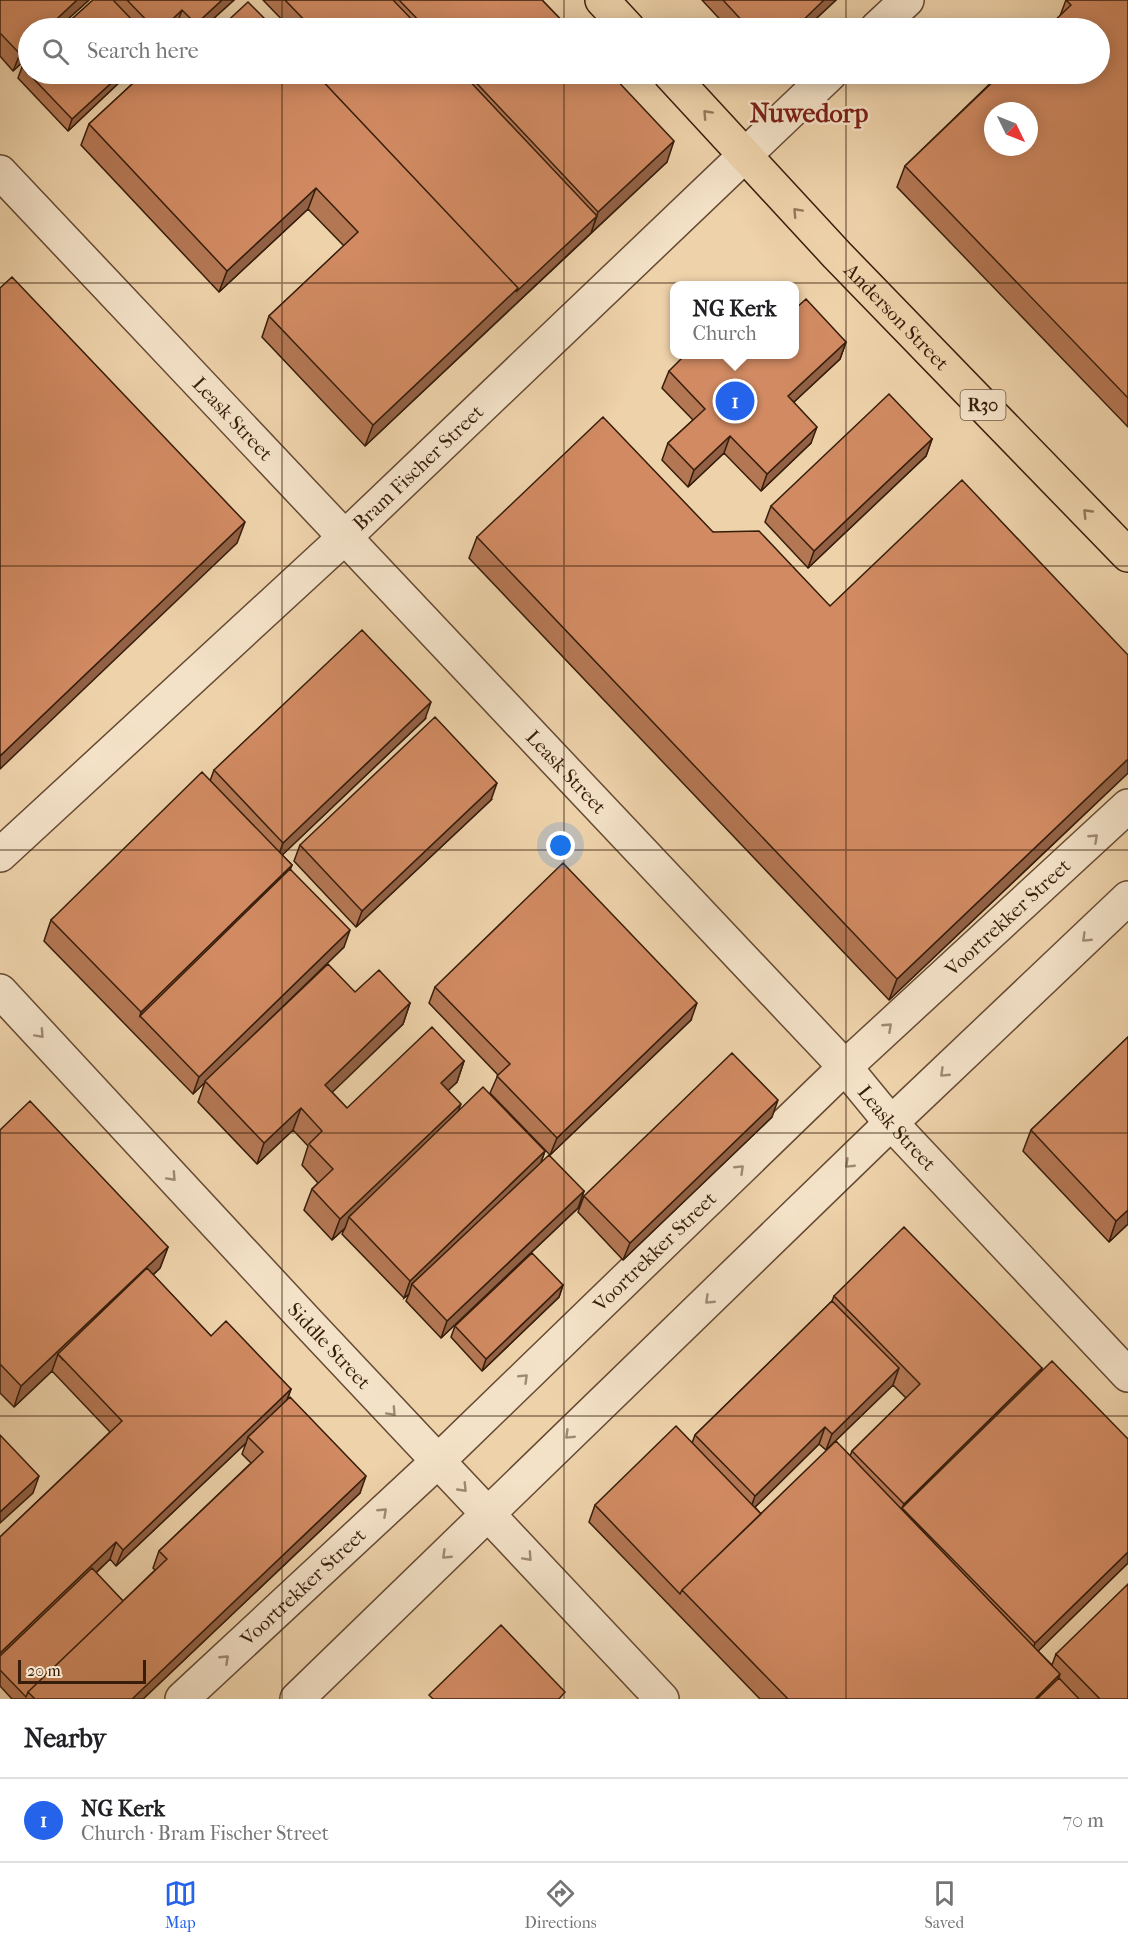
<!DOCTYPE html>
<html lang="en">
<head>
<meta charset="utf-8">
<style>
	:root { --surface:#fff; --page:#f2f2f2; --text:#202124; --muted:#757577; --line:#e0e0e0; --accent:#2563eb }
	body { margin:0; font-family:"IM FELL French Canon",serif; background:var(--page); color:var(--text) }
	.compass { position:absolute; left:984px; top:102px; width:54px; height:54px; border-radius:50%; background:var(--surface); box-shadow:0 3px 15px #0003; rotate:133deg }
	.scale { position:absolute; left:18px; bottom:15px; width:128px; box-sizing:border-box; padding-left:6px; border:3px solid #371d0b; border-top:0; font-size:16px; line-height:21px; white-space:nowrap; color:#371d0b; -webkit-text-stroke:4px #f4e2c8; paint-order:stroke }
	.you { position:absolute; left:561px; top:846px; width:21px; height:21px; margin:-15px; border:4px solid #fff; border-radius:50%; background:#1a73e8; box-shadow:0 0 0 9px #1a73e833 }
	.badge { display:grid; place-items:center; width:39px; height:39px; border-radius:50%; background:var(--accent); color:#fff; font-size:20px; font-weight:700 }
	.pin { position:absolute; translate:-50% -50%; border:3px solid #fff; box-shadow:0 2px 6px #0006 }
	.popup { position:absolute; left:670px; top:281px; width:129px; height:78px; box-sizing:border-box; display:grid; place-content:center; border-radius:12px; background:var(--surface); filter:drop-shadow(0 2px 4px #0005); font-size:20px; white-space:nowrap; color:var(--muted) }
	.popup b { font-size:22px; color:var(--text) }
	.popup::after { content:''; position:absolute; left:50%; top:100%; margin-left:-12px; border:12px solid transparent; border-top-color:var(--surface) }
	.list { margin:0; padding:0; list-style:none }
	h2 { display:flex; justify-content:space-between; align-items:center; height:78px; margin:0; padding:0 24px; font-size:26px }
	h2 small { font-size:20px; font-weight:400; color:var(--muted) }
	.list li { display:grid; grid-template-columns:39px 1fr auto; gap:18px; align-items:center; box-sizing:border-box; height:84px; padding:0 24px; border-top:2px solid var(--line) }
	.list b { display:block; font-size:22px; white-space:nowrap }
	.list p { margin:0; font-size:20px; white-space:nowrap; color:var(--muted) }
	.list em { font-size:20px; font-style:normal; color:var(--muted) }
	.icon { flex:none; width:33px; height:33px; fill:none; stroke:currentColor; stroke-width:2; stroke-linecap:round; stroke-linejoin:round }
	.map { position:relative; flex:none; width:1128px; height:1699px; overflow:hidden }
	.search { position:absolute; background:var(--surface); box-shadow:0 3px 15px #0003; left:18px; right:18px; top:18px; height:66px; display:flex; align-items:center; gap:15px; box-sizing:border-box; padding:0 21px; border-radius:33px; color:var(--muted); font-size:22px }
	.sheet { height:162px; background:var(--surface) }
	nav { display:flex; justify-content:space-around; align-items:center; box-sizing:border-box; height:84px; border-top:2px solid var(--line); background:var(--surface); font-size:16px; color:var(--muted) }
	nav a { display:grid; justify-items:center; gap:3px }
	nav .on { color:var(--accent) }
	.map>svg:first-child { display:block }
</style>
</head>
<body>
<div class="map">
<svg width="1128" height="1699" viewBox="0 0 1128 1699">
	<rect width="100%" height="100%" fill="#eed2aa"/>
	<filter id="stains"><feTurbulence type="fractalNoise" baseFrequency=".00333" numOctaves="4"/><feColorMatrix values="0 0 0 0 .2 0 0 0 0 .09 0 0 0 0 .02 0 0 0 .5 -.17"/></filter>
	<radialGradient id="worn" r=".72"><stop offset=".6" stop-color="#630" stop-opacity="0"/><stop offset="1" stop-color="#630" stop-opacity=".3"/></radialGradient>
	<g fill="none" stroke-linecap="round" stroke-linejoin="round">
		<defs>
			<g id="minor">
				<path d="M877,28l30,-28"/>
				<path id="s1" d="M0,172l845,895 46,56 237,252"/>
				<path id="s2" d="M0,855l345,-318 485,-463"/>
			</g>
			<g id="tertiary">
				<path id="s3" d="M0,991l309,333 353,375"/>
				<path id="s4" d="M182,1699l256,-238 407,-394 283,-261"/>
				<path d="M297,1699l594,-576 237,-225"/>
			</g>
			<g id="primary">
				<path d="M602,0l26,28"/>
				<path id="s5" d="M670,74l167,181 291,300"/>
			</g>
		</defs>
		<use href="#minor" stroke="#654a33" stroke-width="36"/>
		<use href="#tertiary" stroke="#654a33" stroke-width="36"/>
		<use href="#primary" stroke="#371d0b" stroke-width="36"/>
		<use href="#minor" stroke="#f4e2c8" stroke-width="33"/>
		<use href="#tertiary" stroke="#f4e2c8" stroke-width="33"/>
		<use href="#primary" stroke="#eed2aa" stroke-width="33"/>
	</g>
	<path fill="#b47754" stroke="#371d0b" stroke-width="1.5" fill-rule="evenodd" d="M0,0h89l-31,28h-30v29l-15,14 -13,-15z
		M93,0h141l-31,28h-25l-2,-1 -2,1h-112z
		M263,0h279l27,28h-279z
		M702,0h134l-30,28h-78z
		M1066,0h62v427l-231,-240 8,-21 155,-150z
		M22,67l6,7h99l-1,2 -58,55 -50,-53z
		M143,74h468l56,88 -302,284 -103,-109 7,-21 75,-70 -36,-37 -89,83 -138,-147 8,-21z
		M798,306l48,36 -6,17 -46,43 17,41 -50,48 -37,-38 -36,34 -26,-27 6,-17 25,-23 -31,-32 7,-17 126,-17z
		M932,439l-6,17 -118,112 -43,-46 6,-16z
		M713,532l117,74 298,49v118l-239,227 -420,-442 8,-21z
		M425,719l-143,136 10,10 -2,4 54,78 -98,95 109,-50 55,11 -7,21 -71,68 15,16 117,-47 -7,21 -9,8 10,22 87,39 -4,11 43,29 -6,17 -137,130 -35,-37 3,-7 -5,4 -62,-64 3,-6 -13,12 -28,-30 8,-21 6,-6 -16,-18 6,-19 -15,-16 -36,34 -59,-62 7,-20 -12,12 -149,-153 7,-21 159,-139 4,-11z
		M491,800l-135,127 -62,-66 6,-16z
		M435,987l256,33 -141,135 -60,-62 8,-18 -69,-72z
		M1128,1037v187l-19,18 -86,-91 8,-21z
		M772,1117l-149,143 -45,-48 6,-16z
		M0,1130l168,117 -8,21 -7,7 58,61 80,53 -4,11 73,93 -217,206h-131l-12,-13v-149l110,-105 -58,-61 -38,36 -14,-14zM246,1443l-4,11 9,9 -92,88 -6,17 2,2 -32,31 -27,-28 14,-14 6,7z
		M563,1285l-4,12 -77,74 -31,-34 4,-11z
		M834,1296l208,72 -1,4 87,67v124l-90,88 14,14 4,-11 72,45h-368l-171,-177 6,-17 97,-62 3,-8 137,-134zM893,1385l13,13 -54,53 -2,5 -89,58 -6,-7 64,-63 7,6z"/>
	<path fill="#926145" stroke="#371d0b" stroke-width="1.5" d="M77,0h12l-31,28h-11z
		M222,0h12l-31,28h-9l2,-4z
		M824,0h12l-30,28h-61l1,-3z
		M182,10l-6,17 -2,1h-11z
		M28,45v12l-15,14 7,-17z
		M121,74h6l-1,2 -58,55 4,-12z
		M674,141l-7,21 -76,71 7,-21z
		M316,188l-8,21 -89,83 8,-21z
		M597,216l-6,17 -226,213 8,-21 145,-137z
		M846,342l-6,17 -58,54 6,-17z
		M817,427l-6,16 -50,48 6,-17z
		M730,436l-6,17 -36,34 6,-17z
		M932,439l-6,17 -118,112 6,-17z
		M245,522l-8,21 -237,226v-13z
		M431,702l-6,17 -148,141 6,-17z
		M1128,759v14l-239,227 8,-21z
		M497,783l-6,17 -135,127 6,-16z
		M292,865l-8,21 -144,130 1,-4z
		M350,930l-6,17 -151,147 6,-17z
		M410,1003l-7,21 -85,82 7,-21z
		M697,1003l-6,17 -141,135 7,-17z
		M464,1061l-7,21 -23,22 7,-21z
		M778,1100l-6,17 -149,143 7,-17z
		M461,1104l-8,21 -104,92 -4,11 -13,12 8,-21z
		M301,1108l-8,22 -36,34 7,-21z
		M545,1151l-6,17 -127,116 -3,10 -5,4 6,-17z
		M584,1191l-6,17 -137,130 6,-17z
		M1128,1210v14l-19,18 7,-21z
		M168,1247l-8,21 -97,92 -5,-6 -6,17 -38,36 7,-21z
		M563,1285l-4,12 -77,74 4,-12z
		M899,1368l-6,17 -67,65 6,-16z
		M1042,1368l-7,21 -133,119 2,-4z
		M291,1389l-6,16 -37,32 -2,6 -130,123 7,-16z
		M825,1427l-6,17 -70,69 6,-17z
		M39,1476l-6,17 -33,30v-11z
		M366,1476l-6,17 -217,206h-11z
		M116,1542l-6,17 -110,105v-11z
		M1128,1552v11l-99,97 6,-17z
		M1060,1674l-7,21 -4,4h-14z"/>
	<path fill="#d18a62" stroke="#371d0b" stroke-width="1.5" fill-rule="evenodd" d="M0,0h77l-30,28h-19v17l-8,9 -20,-21z
		M93,0h20l21,22 -7,6h-65z
		M127,0h95l-26,24 -14,-14 -19,18h-9z
		M285,0h108l27,28h-108z
		M399,0h143l27,28h-143z
		M723,0h101l-29,28 -49,-3z
		M1066,0h62v398l-223,-232 96,-92h99v-46h-53l24,-23zM993,111h36v36h-36z
		M248,2l26,26h-54z
		M28,61v12l-6,-6z
		M29,74h92l-49,45z
		M143,74h173l202,214 -145,137 -104,-109 89,-84 -42,-44 -89,83 -138,-147z
		M316,74h147l134,142 -81,76 2,-4z
		M468,74h143l63,67 -76,71z
		M12,277l233,245 -245,234v-468z
		M806,299l40,43 -58,54 29,31 -50,47 -37,-38 -36,34 -26,-27 37,-34 -36,-38 17,-17h109v-45z
		M889,394l43,45 -118,112 -43,-45z
		M603,417l110,115 46,-1 71,75 132,-126 166,175v104l-231,220 -420,-442z
		M362,630l69,72 -148,141 -69,-73z
		M435,717l62,66 -135,128 -62,-66z
		M202,772l90,93 -151,147 -90,-92z
		M563,863l134,140 -140,135 -60,-62 13,-12 -75,-77z
		M290,869l60,61 -151,147 -59,-61z
		M328,964l27,28 24,-22 31,33 -85,82 22,23 85,-81 32,34 -23,22 20,21 -121,115 -28,-30 21,-20 -24,-25 13,-13 -21,-23 -37,35 -59,-62z
		M1128,1037v173l-12,11 -85,-91z
		M732,1053l46,47 -148,143 -46,-47z
		M483,1087l62,64 -135,130 -61,-64z
		M30,1101l138,146 -147,139 -21,-22v-234z
		M549,1155l35,36 -137,130 -35,-37z
		M904,1227l138,141 -138,136 -52,-53 68,-67 -86,-88z
		M532,1253l31,32 -77,74 -31,-33z
		M147,1268l64,68 15,-15 65,68 -168,161 -7,-8 -116,111v-116l122,-116 -64,-67z
		M832,1301l67,67 -67,66 -7,-7 -70,69 -60,-61z
		M1052,1361l76,78v113l-93,91 -133,-135z
		M290,1397l76,79 -234,223h-97l-7,-7 139,-133 -8,-8 104,-99 -15,-15z
		M676,1426l85,88 -79,76 -2,4 -85,-89z
		M0,1435l39,41 -39,36z
		M836,1441l224,233 -25,25h-247l-106,-109z
		M92,1568l31,33 -95,91 -2,5 -26,-27v-14z
		M1128,1584v115h-28l-44,-45z
		M501,1625l64,67 -6,7h-126l-4,-4z
		M1059,1678l20,21h-42z"/>
	<defs><path id="oneway-chevron" d="M-2-3.5L2.5 0L-2 3.5" fill="none" stroke-width="1.6" stroke-linecap="round" stroke-linejoin="round" transform="scale(1.5)"/></defs>
	<g stroke="#92785a">
		<use href="#oneway-chevron" transform="translate(707 114) rotate(-133)"/>
		<use href="#oneway-chevron" transform="translate(797 212) rotate(-133)"/>
		<use href="#oneway-chevron" transform="translate(1087 513) rotate(-134)"/>
	</g>
	<g stroke="#9f8973">
		<use href="#oneway-chevron" transform="translate(1094 838) rotate(-43)"/>
		<use href="#oneway-chevron" transform="translate(1086 938) rotate(136)"/>
		<use href="#oneway-chevron" transform="translate(888 1027) rotate(-43)"/>
		<use href="#oneway-chevron" transform="translate(40 1034) rotate(47)"/>
		<use href="#oneway-chevron" transform="translate(944 1073) rotate(136)"/>
		<use href="#oneway-chevron" transform="translate(849 1164) rotate(136)"/>
		<use href="#oneway-chevron" transform="translate(740 1169) rotate(-44)"/>
		<use href="#oneway-chevron" transform="translate(172 1177) rotate(47)"/>
		<use href="#oneway-chevron" transform="translate(709 1300) rotate(136)"/>
		<use href="#oneway-chevron" transform="translate(524 1378) rotate(-44)"/>
		<use href="#oneway-chevron" transform="translate(392 1412) rotate(47)"/>
		<use href="#oneway-chevron" transform="translate(569 1435) rotate(136)"/>
		<use href="#oneway-chevron" transform="translate(463 1488) rotate(46)"/>
		<use href="#oneway-chevron" transform="translate(383 1512) rotate(-43)"/>
		<use href="#oneway-chevron" transform="translate(446 1555) rotate(136)"/>
		<use href="#oneway-chevron" transform="translate(528 1557) rotate(47)"/>
		<use href="#oneway-chevron" transform="translate(225 1659) rotate(-43)"/>
	</g>
	<path fill="none" stroke="#371d0b" stroke-width="1.5" stroke-opacity="0.55" d="M282,0v28M564,0v28M846,0v28M282,74v1625M564,74v1625M846,74v1625M0,283h1128M0,566h1128M0,850h1128M0,1133h1128M0,1416h1128"/>
	<g text-anchor="middle" stroke-width="5" stroke-linejoin="round" paint-order="stroke">
		<rect fill="#f4e2c8" stroke="#705844" stroke-width="1.5" x="960.5" y="390" width="45" height="30" rx="4.5"/>
		<g font-size="18" font-weight="bold" fill="#371d0b">
			<text x="983" y="411">R30</text>
		</g>
		<g font-size="20" fill="#371d0b" stroke="#f4e2c8">
			<text dy="7" stroke="none"><textPath href="#s5" startOffset="332">Anderson Street</textPath></text>
			<text dy="7" stroke="none"><textPath href="#s1" startOffset="339">Leask Street</textPath></text>
			<text dy="7" stroke="none"><textPath href="#s2" startOffset="570">Bram Fischer Street</textPath></text>
			<text dy="7" stroke="none"><textPath href="#s1" startOffset="825">Leask Street</textPath></text>
			<text dy="7" stroke="none"><textPath href="#s4" startOffset="1137">Voortrekker Street</textPath></text>
			<text dy="7" stroke="none"><textPath href="#s1" startOffset="1311">Leask Street</textPath></text>
			<text dy="7" stroke="none"><textPath href="#s4" startOffset="651">Voortrekker Street</textPath></text>
			<text dy="7" stroke="none"><textPath href="#s3" startOffset="484">Siddle Street</textPath></text>
			<text dy="7" stroke="none"><textPath href="#s4" startOffset="165">Voortrekker Street</textPath></text>
		</g>
		<g font-size="26" font-weight="bold" fill="#7a1f14" stroke="#f4e2c8">
			<text x="809" y="122">Nuwedorp</text>
		</g>
	</g>
	<rect width="100%" height="100%" filter="url(#stains)"/>
	<rect width="100%" height="100%" fill="url(#worn)"/>
</svg>
<svg class="compass" viewBox="-18 -18 36 36"><path d="M0-13l5 13h-10z" fill="#e53935"/><path d="M0 13l5-13h-10z" fill="#757577"/></svg>
<div class="scale">20 m</div>
<div class="you"></div>
<div class="pin badge" style="left:735px;top:401px">1</div>
<div class="popup"><b>NG Kerk</b>Church</div>
<div class="search"><svg class="icon" aria-label="search" viewBox="0 0 24 24"><circle cx="10" cy="10" r="6"/><path d="M15 15l6 6"/></svg>Search here</div>
</div>
<section class="sheet">
<h2>Nearby<small></small></h2>
<ul class="list">
<li><span class="badge">1</span><div><b>NG Kerk</b><p>Church · Bram Fischer Street</p></div><em>70 m</em></li>
</ul>
</section>
<nav>
<a class="on"><svg class="icon" aria-label="map" viewBox="0 0 24 24"><path d="M3 6l6-2 6 2 6-2v14l-6 2-6-2-6 2zM9 4v14M15 6v14"/></svg>Map</a>
<a><svg class="icon" aria-label="directions" viewBox="0 0 24 24"><path d="M12 3l9 9-9 9-9-9zM9 14v-3h6M13 9l2 2-2 2"/></svg>Directions</a>
<a><svg class="icon" aria-label="saved" viewBox="0 0 24 24"><path d="M7 4h10v16l-5-4-5 4z"/></svg>Saved</a>
</nav>
</body>
</html>
